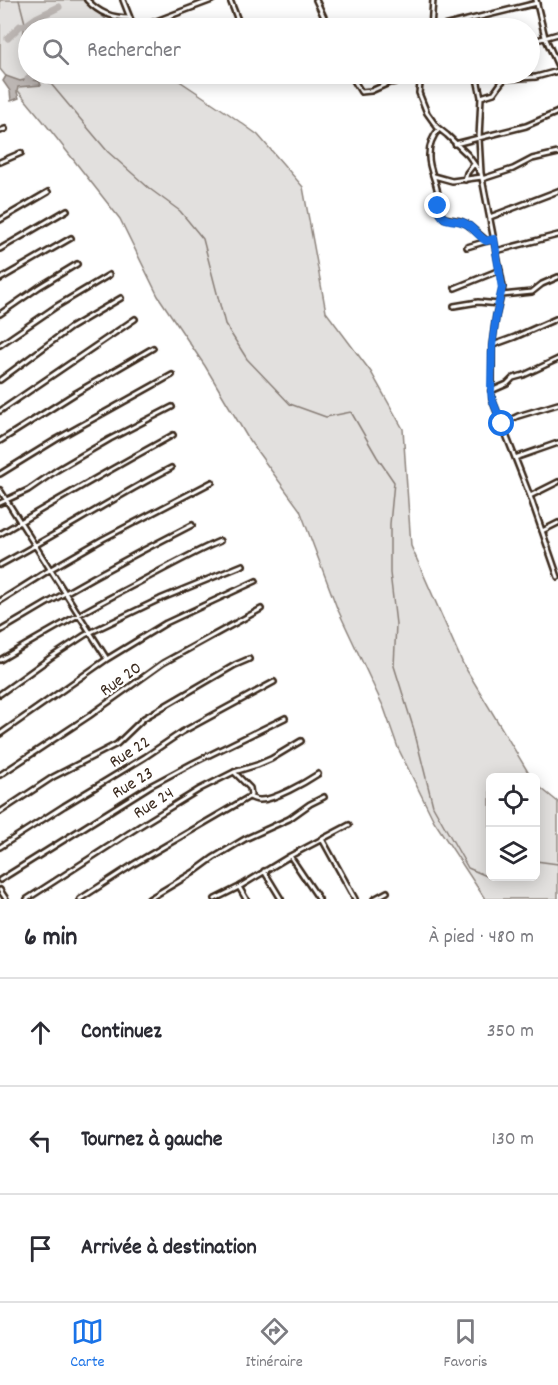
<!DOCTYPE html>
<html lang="fr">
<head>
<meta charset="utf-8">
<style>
	:root { --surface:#fff; --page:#f2f2f3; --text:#2b2b33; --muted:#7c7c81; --line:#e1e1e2; --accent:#1a73e8 }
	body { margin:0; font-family:Dekko,sans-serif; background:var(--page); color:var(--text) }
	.controls { position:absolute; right:18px; bottom:18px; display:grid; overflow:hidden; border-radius:9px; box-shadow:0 3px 15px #0003 }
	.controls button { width:54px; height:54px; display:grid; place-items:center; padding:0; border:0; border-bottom:2px solid var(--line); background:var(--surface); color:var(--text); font:30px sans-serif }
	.stop { position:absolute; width:18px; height:18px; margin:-14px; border:4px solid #1a73e8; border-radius:50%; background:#fff }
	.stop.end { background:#1a73e8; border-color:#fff; box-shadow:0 2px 6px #0008 }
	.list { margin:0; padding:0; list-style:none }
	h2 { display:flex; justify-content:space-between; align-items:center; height:78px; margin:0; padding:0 24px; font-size:26px }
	h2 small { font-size:20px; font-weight:400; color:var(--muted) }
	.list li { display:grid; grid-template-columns:39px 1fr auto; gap:18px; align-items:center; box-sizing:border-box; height:108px; padding:0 24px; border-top:2px solid var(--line) }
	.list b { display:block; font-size:22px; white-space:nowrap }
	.list em { font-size:20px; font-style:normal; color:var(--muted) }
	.icon { flex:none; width:33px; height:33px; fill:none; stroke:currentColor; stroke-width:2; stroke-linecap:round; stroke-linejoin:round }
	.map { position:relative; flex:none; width:558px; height:899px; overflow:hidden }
	.search { position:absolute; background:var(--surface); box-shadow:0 3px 15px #0003; left:18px; right:18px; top:18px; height:66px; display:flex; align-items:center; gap:15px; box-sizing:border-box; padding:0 21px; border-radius:33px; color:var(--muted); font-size:22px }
	.sheet { height:402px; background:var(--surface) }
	nav { display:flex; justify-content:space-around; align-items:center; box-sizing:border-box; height:84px; border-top:2px solid var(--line); background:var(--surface); font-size:16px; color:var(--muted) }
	nav a { display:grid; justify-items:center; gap:3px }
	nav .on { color:var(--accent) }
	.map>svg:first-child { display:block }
</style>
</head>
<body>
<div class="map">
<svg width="558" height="899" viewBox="0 0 558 899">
	<rect width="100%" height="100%" fill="#fff"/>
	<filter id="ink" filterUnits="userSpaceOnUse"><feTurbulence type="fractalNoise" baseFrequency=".0167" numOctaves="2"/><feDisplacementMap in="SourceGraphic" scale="12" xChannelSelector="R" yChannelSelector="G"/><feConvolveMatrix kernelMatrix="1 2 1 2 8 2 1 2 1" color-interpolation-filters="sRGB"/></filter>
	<g filter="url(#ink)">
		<path fill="#e2e0de" stroke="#8e857e" stroke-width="1.5" d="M0,0h85l30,28h-87v46h141l60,40 29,21 45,52 23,125 45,60 32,57 8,117 52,118 68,113 -41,1v98h46v-92l22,18v97h-73l-51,-78 -36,-73 -14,-40 -47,-100 -37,-98 -51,-70 -44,-74 -47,-70 -38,-77 -77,-98 -43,-52z"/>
		<path fill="#bcb6b3" stroke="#887e77" stroke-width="1.5" d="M6,76l14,5 8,-2 11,2 2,4 -23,2 -1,5 2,6 -8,3 -1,-10 -7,-10z"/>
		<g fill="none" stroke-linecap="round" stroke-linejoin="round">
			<path stroke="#887e77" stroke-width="1.5" d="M19,0l6,23 -2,15 5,15
				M39,74l12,10 57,68 42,37 30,22 23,28 22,85 22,35 43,45 36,13 25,-5 26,45 17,25 -4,42v49l6,51 -2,42 20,64 19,76 35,62 21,9 5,-1
				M536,861l22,3"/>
			<path stroke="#bcb6b3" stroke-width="7" d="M8,38l12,-12 6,-1 10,-7 23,-11
				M28,79l9,-5"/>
			<defs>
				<path id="street" d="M87,0c12,13 25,18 43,18
					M123,0l11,28
					M230,0l11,28
					M316,0l13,28
					M536,0l9,37 13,29
					M153,23h13l14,5
					M138,28l74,-28
					M431,28l2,-28
					M435,28l102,-25
					M530,42l28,-8
					M350,74l11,18 10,-1 18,-8 13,-2 18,-6
					M421,74l-2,19 8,20 10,14 10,8 21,20 12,17
					M476,74l5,23 -2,41 2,35 22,114 -7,29 -4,30v53l38,97 28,81
					M481,97l13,-4 7,-10 4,-4 31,-2 22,-6
					M439,129c-6,7 -10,17 -10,26 -1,14 9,28 9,41 1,10 -1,15 6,22l16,3 7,3 20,17
					M0,131l5,-2
					M455,144l71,-18 32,-14
					M0,162l21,-9
					M434,176l18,5 30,-4
					M482,179l31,-10 19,-10 26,-6
					M465,180l2,-7 7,-9
					M490,217l68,-26
					M0,220l48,-28
					M467,247l27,-8
					M0,249l67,-39
					M496,251l62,-16
					M0,279l71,-41
					M455,288l45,-18
					M502,295l30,-3 10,-8 16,-7
					M454,306l24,-4 21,2
					M0,314l39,-27 38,-23
					M0,345l57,-39 52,-31
					M493,345l22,-8 43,-19
					M0,380l70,-52 51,-30
					M491,391l16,-7 6,-6 11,-3 34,-16
					M0,411l135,-92
					M502,424l16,-8 40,-12
					M0,441l76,-48 77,-45
					M515,458l43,-15
					M0,474l57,-35 115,-64
					M0,490l107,169
					M530,496l28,-14
					M0,503l28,-13 29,-20 53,-31 62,-32
					M542,531l16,-8
					M0,534c57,-34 115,-67 173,-99
					M0,565c58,-31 113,-67 171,-97
					M0,601l51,-32 52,-30 109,-57
					M0,631c63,-38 127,-73 192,-106
					M0,660c44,-26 88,-51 134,-75 28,-15 56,-31 86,-44
					M0,694l50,-36 35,-23 75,-36 83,-34
					M0,734l107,-75 59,-36 90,-42
					M0,775l89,-59 74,-53 98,-54
					M249,797c3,1 7,3 10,3 14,1 47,-18 59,-26
					M0,812l53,-35 64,-33 27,-26 91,-53 14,-6
					M322,839l33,60
					M0,847l64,-41 81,-49 37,-25 92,-50
					M290,856l29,43
					M264,871l17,28
					M0,880l150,-94 43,-23 92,-45
					M239,887l7,12
					M0,890l6,9
					M27,899l113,-73 60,-37 34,-17 23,-7 14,-6 30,-18
					M80,899l54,-35 115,-67 2,-2 -1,-7 -16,-16
					M149,899l45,-27 19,-14 32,-19 44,-20 21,-15 14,-7
					M215,899l24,-12 51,-31 59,-31
					M374,899l13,-7"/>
			</defs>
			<use href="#street" stroke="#3b2a1e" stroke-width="8"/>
			<use href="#street" stroke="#fff" stroke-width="3"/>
		</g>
	</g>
	<g fill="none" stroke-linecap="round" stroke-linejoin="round" filter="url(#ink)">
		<path stroke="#1a73e8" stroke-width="8" d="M438,206c4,21 17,10 30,19 7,5 12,12 18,16l8,-2 8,49 -6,28 -4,30 -1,45 1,8 10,25"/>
	</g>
	<g text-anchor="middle" stroke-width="4.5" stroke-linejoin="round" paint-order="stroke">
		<g font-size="18" fill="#3b2a1e" stroke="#fff">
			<text transform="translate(120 678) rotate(-35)" y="6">Rue 20</text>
			<text transform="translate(129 751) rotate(-32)" y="6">Rue 22</text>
			<text transform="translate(132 782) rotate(-31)" y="6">Rue 23</text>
			<text transform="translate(153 802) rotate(-32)" y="6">Rue 24</text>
		</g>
	</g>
</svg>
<div class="controls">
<button><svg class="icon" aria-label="locate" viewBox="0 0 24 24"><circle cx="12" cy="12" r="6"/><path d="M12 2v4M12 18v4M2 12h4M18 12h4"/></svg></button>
<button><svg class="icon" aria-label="layers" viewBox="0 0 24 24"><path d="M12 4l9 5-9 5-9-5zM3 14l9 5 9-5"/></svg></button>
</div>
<div class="stop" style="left:502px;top:424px"></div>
<div class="stop end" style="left:438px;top:206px"></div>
<div class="search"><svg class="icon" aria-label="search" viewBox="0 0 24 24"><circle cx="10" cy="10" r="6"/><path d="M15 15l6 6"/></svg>Rechercher</div>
</div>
<section class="sheet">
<h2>6 min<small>À pied · 480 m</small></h2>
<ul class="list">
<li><svg class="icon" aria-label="ahead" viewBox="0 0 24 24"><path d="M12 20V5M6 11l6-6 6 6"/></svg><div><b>Continuez</b></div><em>350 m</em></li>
<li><svg class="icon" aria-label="left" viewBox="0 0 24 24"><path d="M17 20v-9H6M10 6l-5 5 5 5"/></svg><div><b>Tournez à gauche</b></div><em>130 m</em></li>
<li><svg class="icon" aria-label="arrive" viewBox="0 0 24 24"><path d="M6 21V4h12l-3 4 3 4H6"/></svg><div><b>Arrivée à destination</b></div></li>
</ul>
</section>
<nav>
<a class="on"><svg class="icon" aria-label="map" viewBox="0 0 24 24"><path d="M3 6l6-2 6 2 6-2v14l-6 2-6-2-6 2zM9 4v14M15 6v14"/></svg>Carte</a>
<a><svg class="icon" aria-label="directions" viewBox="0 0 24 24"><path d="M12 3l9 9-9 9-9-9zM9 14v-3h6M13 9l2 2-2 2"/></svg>Itinéraire</a>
<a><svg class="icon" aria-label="saved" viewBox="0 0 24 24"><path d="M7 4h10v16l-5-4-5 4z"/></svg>Favoris</a>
</nav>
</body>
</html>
